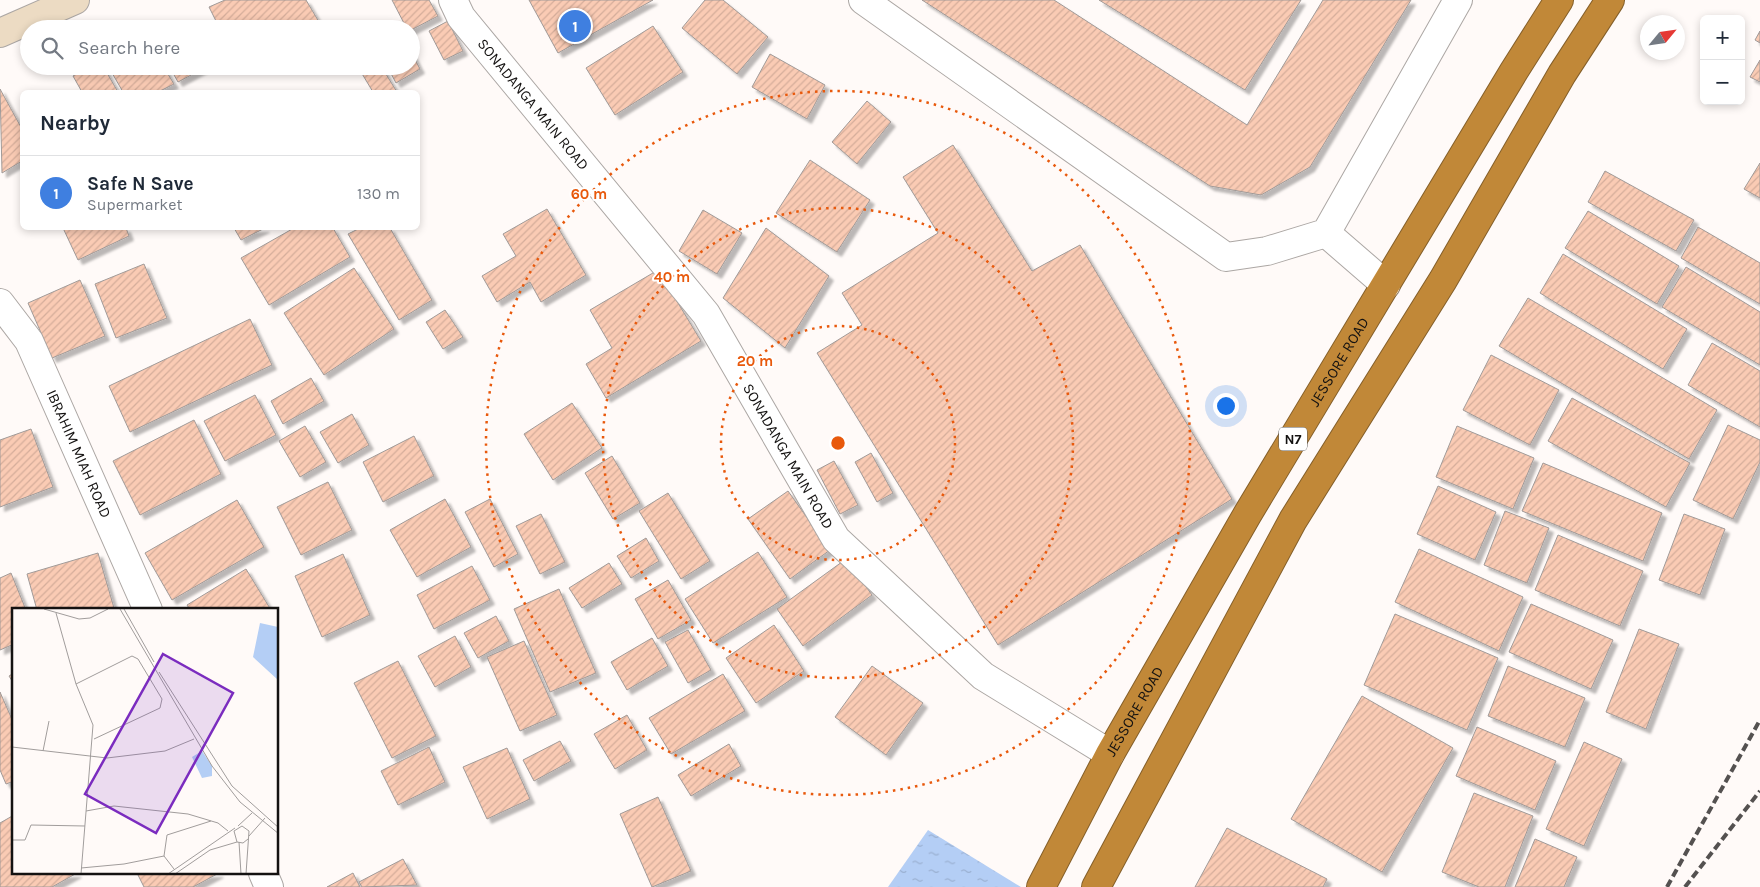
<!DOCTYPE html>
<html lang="en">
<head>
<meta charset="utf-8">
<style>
	:root { --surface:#fff; --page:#f6f6f7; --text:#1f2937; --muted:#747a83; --line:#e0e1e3; --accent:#db2777 }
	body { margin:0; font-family:Karla,sans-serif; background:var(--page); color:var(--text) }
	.controls { position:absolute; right:15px; top:15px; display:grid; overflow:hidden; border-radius:8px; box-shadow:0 2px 8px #0003 }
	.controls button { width:45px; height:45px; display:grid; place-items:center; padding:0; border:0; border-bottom:1px solid var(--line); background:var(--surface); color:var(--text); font:25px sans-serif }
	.compass { position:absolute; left:1640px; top:15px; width:45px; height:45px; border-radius:50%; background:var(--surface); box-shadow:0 2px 8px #0003; rotate:61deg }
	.you { position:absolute; left:1225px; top:405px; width:18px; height:18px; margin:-12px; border:4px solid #fff; border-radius:50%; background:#1a73e8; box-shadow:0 0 0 8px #1a73e833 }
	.badge { display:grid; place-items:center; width:32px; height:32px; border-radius:50%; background:var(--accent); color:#fff; font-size:16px; font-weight:700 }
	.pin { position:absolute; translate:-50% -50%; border:2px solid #fff; box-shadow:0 1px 5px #0006 }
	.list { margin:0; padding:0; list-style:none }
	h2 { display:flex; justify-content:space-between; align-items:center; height:65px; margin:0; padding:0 20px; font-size:21px }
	h2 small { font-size:16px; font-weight:400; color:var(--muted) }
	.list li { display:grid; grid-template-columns:32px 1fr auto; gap:15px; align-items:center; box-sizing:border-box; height:75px; padding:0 20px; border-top:1px solid var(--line) }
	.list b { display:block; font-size:19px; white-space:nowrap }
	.list p { margin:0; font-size:16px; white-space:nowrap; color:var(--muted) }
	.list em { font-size:16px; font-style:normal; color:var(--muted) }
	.icon { flex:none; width:28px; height:28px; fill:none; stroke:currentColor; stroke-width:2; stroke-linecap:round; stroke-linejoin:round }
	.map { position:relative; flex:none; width:1760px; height:887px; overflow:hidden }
	.search { position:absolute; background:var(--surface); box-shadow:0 2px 8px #0003; left:20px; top:20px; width:400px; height:55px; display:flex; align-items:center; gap:12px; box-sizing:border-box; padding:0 18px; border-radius:28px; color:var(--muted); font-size:19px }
	.panel { position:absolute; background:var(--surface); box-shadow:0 2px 8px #0003; left:20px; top:90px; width:400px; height:140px; border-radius:8px }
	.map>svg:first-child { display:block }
</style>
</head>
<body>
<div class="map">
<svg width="1760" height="887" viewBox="0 0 1760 887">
	<defs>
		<pattern id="water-ripples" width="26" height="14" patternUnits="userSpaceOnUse" patternTransform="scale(1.25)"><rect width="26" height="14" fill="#b4cef5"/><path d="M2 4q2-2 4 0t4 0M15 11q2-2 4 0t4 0" fill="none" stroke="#9ab0d1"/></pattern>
		<pattern id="building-hatch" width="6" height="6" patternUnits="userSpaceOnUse" patternTransform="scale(1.25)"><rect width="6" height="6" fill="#facbb4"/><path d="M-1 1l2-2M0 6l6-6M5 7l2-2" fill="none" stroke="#d5ad9a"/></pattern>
		<filter id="shadow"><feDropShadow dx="4.5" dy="4.5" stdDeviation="1" flood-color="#0004"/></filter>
	</defs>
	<rect width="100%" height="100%" fill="#fffaf8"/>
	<path fill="url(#water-ripples)" d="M928,830l93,57h-133z"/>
	<path fill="url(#building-hatch)" stroke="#a09a98" filter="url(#shadow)" d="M225,0h81l16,27 -5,2h-97l-11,-22z
		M392,0h37l9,16 -27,14 -4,-1z
		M529,0h124l-95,53z
		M705,0h18l45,37 -31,37 -55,-46z
		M922,0h132l193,125 76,-125h88l-101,167 -49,28 -51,-9z
		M1099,0h202l-56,90z
		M192,21l4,8h-19z
		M448,21l15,30 -19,9 -15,-29z
		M653,26l30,46 -68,43 -29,-47z
		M1760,31v12l-5,-3z
		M411,52l9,17 -24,14 -9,-17h24z
		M770,54l55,31 -18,34 -55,-32z
		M1760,60v22l-10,-5z
		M90,66h13l15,26h-36l-9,-16z
		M108,66h55l11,18 -16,8h-35z
		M169,66h39l-30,16z
		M371,66h10l16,26h-24l-12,-20z
		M0,89l22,40v32l-20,12z
		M867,101l24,21 -34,42 -25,-22z
		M953,145l79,126 48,-26 152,254 -234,146 -181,-292 45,-28 -20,-32 96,-60 -35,-56z
		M810,160l60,40 -33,52 -61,-39z
		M1760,163v35l-16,-9z
		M1605,171l89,49 -18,31 -88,-49z
		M547,209l39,66 -45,27 -11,-20 -33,20 -15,-26 34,-20 -13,-22z
		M703,210l39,23 -25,41 -38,-23z
		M1588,211l91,55 -22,38 -92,-56z
		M1698,227l62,36v41l-79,-46z
		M63,228h63l3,8 -51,24z
		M234,228h31l-24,12z
		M294,228h39l17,29 -81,48 -28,-47z
		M360,228h30l42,72 -33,20 -51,-86z
		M766,228l63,48 -44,72 -62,-50z
		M1563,254l124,75 -24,40 -123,-76z
		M144,264l23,54 -51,20 -21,-54z
		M1686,267l74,45v53l-98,-58z
		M354,268l40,61 -70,46 -40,-62z
		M658,270l43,71 -95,57 -20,-34 26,-16 -22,-38z
		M80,280l25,56 -53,22 -24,-55z
		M1528,298l189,112 -28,49 -190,-113z
		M445,310l18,27 -20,12 -17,-27z
		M250,319l22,46 -142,67 -21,-46z
		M1712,343l48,28v56l-72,-42z
		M1491,355l68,35 -29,55 -67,-35z
		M311,378l13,23 -41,23 -12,-23z
		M255,395l21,40 -51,26 -21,-40z
		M1572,398l118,65 -24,44 -118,-66z
		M572,403l30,45 -49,32 -29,-46z
		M352,414l17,31 -31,18 -18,-31z
		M194,420l27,54 -81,41 -27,-54z
		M1728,425l32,15v22l-27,57 -40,-19z
		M305,426l21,36 -26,15 -21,-36z
		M1457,426l77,32 -21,51 -77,-32z
		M31,429l22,58 -53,20v-67z
		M414,436l20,40 -51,26 -20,-40z
		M871,453l22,40 -16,9 -22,-40z
		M612,456l28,47 -27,16 -28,-46z
		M834,461l24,44 -18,9 -23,-44z
		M1543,463l119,50 -19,48 -121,-50z
		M328,482l24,48 -51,25 -24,-48z
		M1438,486l58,26 -21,48 -58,-26z
		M788,491l42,59 -40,29 -42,-60z
		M668,493l42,68 -29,18 -42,-68z
		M445,499l26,48 -54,30 -27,-47z
		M490,499l28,55 -24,13 -29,-55z
		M237,500l27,47 -92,53 -27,-47z
		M1505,511l44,17 -22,55 -43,-18z
		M541,514l24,48 -25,12 -24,-48z
		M1684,514l41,15 -25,66 -41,-15z
		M1558,535l85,36 -23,55 -85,-36z
		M646,538l13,23 -28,17 -14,-22z
		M1419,549l104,48 -24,54 -104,-49z
		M758,552l29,45 -74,46 -28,-44z
		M98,553l16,55 -77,2 -10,-36z
		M343,554l27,61 -48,22 -27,-61z
		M846,559l26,36 -69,51 -26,-37z
		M609,563l13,21 -40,24 -13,-20z
		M472,566l18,34 -56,29 -17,-34z
		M246,569l25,41h-81l-3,-5z
		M11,573l15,37h-12v34l-14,6v-72z
		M668,580l23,40 -33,19 -23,-40z
		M559,589l37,84 -46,19 -36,-83z
		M1531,604l82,36 -22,49 -82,-37z
		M1395,614l103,44 -31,72 -103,-45z
		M496,616l13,25 -31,17 -14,-25z
		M774,625l30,46 -48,32 -30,-45z
		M1639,629l40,15 -33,85 -40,-17z
		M688,630l23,40 -23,13 -23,-41z
		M455,636l16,31 -36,20 -17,-31z
		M652,638l16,28 -41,24 -16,-28z
		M524,641l33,74 -37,16 -33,-74z
		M398,661l38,75 -44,22 -38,-75z
		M872,666l51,37 -37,52 -51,-38z
		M1508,666l77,32 -20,49 -77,-31z
		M14,673v11l-5,-8z
		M723,674l22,37 -74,43 -22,-36z
		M0,692l14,32v57l-8,3 -6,-14z
		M1362,696l91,52 -71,124 -91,-53z
		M627,715l20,35 -32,19 -21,-35z
		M1477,727l79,34 -21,49 -79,-34z
		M560,741l11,20 -37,20 -11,-21z
		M1584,742l38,17 -38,87 -38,-17z
		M729,744l12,22 -50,30 -13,-21z
		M429,747l16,35 -47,23 -17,-34z
		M507,748l23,51 -43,20 -24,-52z
		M1474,793l59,23 -28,71h-26l-37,-15z
		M658,797l33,74 -39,16 -32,-73z
		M14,815v58h63l-25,14h-52v-64z
		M1227,828l100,51 -4,8h-128z
		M1535,839l42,18 -13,30h-49z
		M403,859l14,26 -55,2 -3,-5z
		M137,873h82l-26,14h-49z
		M353,873l7,14h-33z"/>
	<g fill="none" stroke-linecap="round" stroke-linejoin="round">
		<defs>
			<g id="street">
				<path id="s1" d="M453,0l8,17 245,297 130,225 147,137 127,78"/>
				<path d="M863,0l363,257 41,-6 59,-18 132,-233"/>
				<path d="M1326,233l60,52"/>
				<path id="s2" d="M0,303l29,38 119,269"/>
				<path d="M263,873l6,14"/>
			</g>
			<path id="secondary" d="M0,33l75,-33"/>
			<g id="highway">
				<path id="s3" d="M1041,887l69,-133 137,-239 267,-444 45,-71"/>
				<path d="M1096,887l197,-367 150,-240 119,-206 48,-74"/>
			</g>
		</defs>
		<use href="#street" stroke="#aca7a4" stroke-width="30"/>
		<use href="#secondary" stroke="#aca7a4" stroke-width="30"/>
		<use href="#highway" stroke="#845f2a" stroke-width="30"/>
		<use href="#street" stroke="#fff" stroke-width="28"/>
		<use href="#secondary" stroke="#ecdbc3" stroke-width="28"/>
		<use href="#highway" stroke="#c18838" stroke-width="28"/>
		<path stroke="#545150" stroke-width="4" stroke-dasharray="8 4" stroke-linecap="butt" d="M1667,887l93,-167
			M1685,887l75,-96"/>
	</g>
	<g fill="none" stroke="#e8590c" stroke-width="2.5" stroke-dasharray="2.5 5">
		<circle cx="838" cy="443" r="117"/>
		<circle cx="838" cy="443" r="235"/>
		<circle cx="838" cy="443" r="352"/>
	</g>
	<g text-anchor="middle" stroke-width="4" stroke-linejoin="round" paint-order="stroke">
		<rect fill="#fff" stroke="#5a5958" stroke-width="1" x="1279" y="427.5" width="28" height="23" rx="4"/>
		<g font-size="14" font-weight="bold" fill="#141211">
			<text x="1293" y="444">N7</text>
		</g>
		<g font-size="15" fill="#141211" stroke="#fff">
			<text dy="5" stroke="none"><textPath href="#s1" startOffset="132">SONADANGA MAIN ROAD</textPath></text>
			<text dy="5" stroke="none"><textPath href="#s3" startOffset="604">JESSORE ROAD</textPath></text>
			<text dy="5" stroke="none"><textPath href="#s2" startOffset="171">IBRAHIM MIAH ROAD</textPath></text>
			<text dy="5" stroke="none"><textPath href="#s1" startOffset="568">SONADANGA MAIN ROAD</textPath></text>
			<text dy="5" stroke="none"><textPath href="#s3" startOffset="199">JESSORE ROAD</textPath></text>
		</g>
	</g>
	<g transform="translate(12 608)">
		<rect width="266" height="266" fill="#fffaf8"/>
		<path d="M248,15l18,4v53l-25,-23zM190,143l10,15v10l-10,2 -10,-21z" fill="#b4cef5"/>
		<path fill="none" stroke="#a19d9c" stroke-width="1" d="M32,1l35,10 11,-1 18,-9M108,1l92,157 28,36 39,32M112,1l30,53M44,5l20,71 17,41 -12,149M147,64l73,114 47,42M64,76l56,-28 6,3 24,40 -2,9 -66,31M0,139l95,11 58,-7 29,-12M31,143l6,-30M74,203l28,-5 74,8 30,9 10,8M226,218l14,-13M237,228l16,-18M0,232h13l6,-15 54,1M227,234l2,32M152,248l3,-21 44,-14M69,260l43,-4 40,-8 10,13M156,266l67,-46M163,266l35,-24 27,-8M234,266l3,-43 -7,-5 -8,5 3,11 6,1 5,-4"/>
		<path fill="#7b2cbf" fill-opacity="0.15" stroke="#7b2cbf" stroke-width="2.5" d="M151,46l70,39 -77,140 -71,-39z"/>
		<rect width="266" height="266" fill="none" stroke="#141211" stroke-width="2.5"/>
	</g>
	<circle cx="838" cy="443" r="8" fill="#e8590c" stroke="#fff" stroke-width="2.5"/>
	<g font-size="15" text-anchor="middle" font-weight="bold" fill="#e8590c" stroke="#fff" stroke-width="4" stroke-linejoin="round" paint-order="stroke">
		<text x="589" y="199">60 m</text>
		<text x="672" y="282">40 m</text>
		<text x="755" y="366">20 m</text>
	</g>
</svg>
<div class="controls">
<button>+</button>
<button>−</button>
</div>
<svg class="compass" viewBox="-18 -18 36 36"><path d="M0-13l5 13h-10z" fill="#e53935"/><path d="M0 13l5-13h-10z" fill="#747a83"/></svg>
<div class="you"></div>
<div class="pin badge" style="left:575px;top:26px;background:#3f7fe0">1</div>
<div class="search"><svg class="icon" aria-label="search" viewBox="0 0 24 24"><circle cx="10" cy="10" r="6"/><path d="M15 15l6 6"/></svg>Search here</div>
<section class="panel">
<h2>Nearby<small></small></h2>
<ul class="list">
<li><span class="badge" style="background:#3f7fe0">1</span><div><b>Safe N Save</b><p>Supermarket</p></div><em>130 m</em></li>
</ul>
</section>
</div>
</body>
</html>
